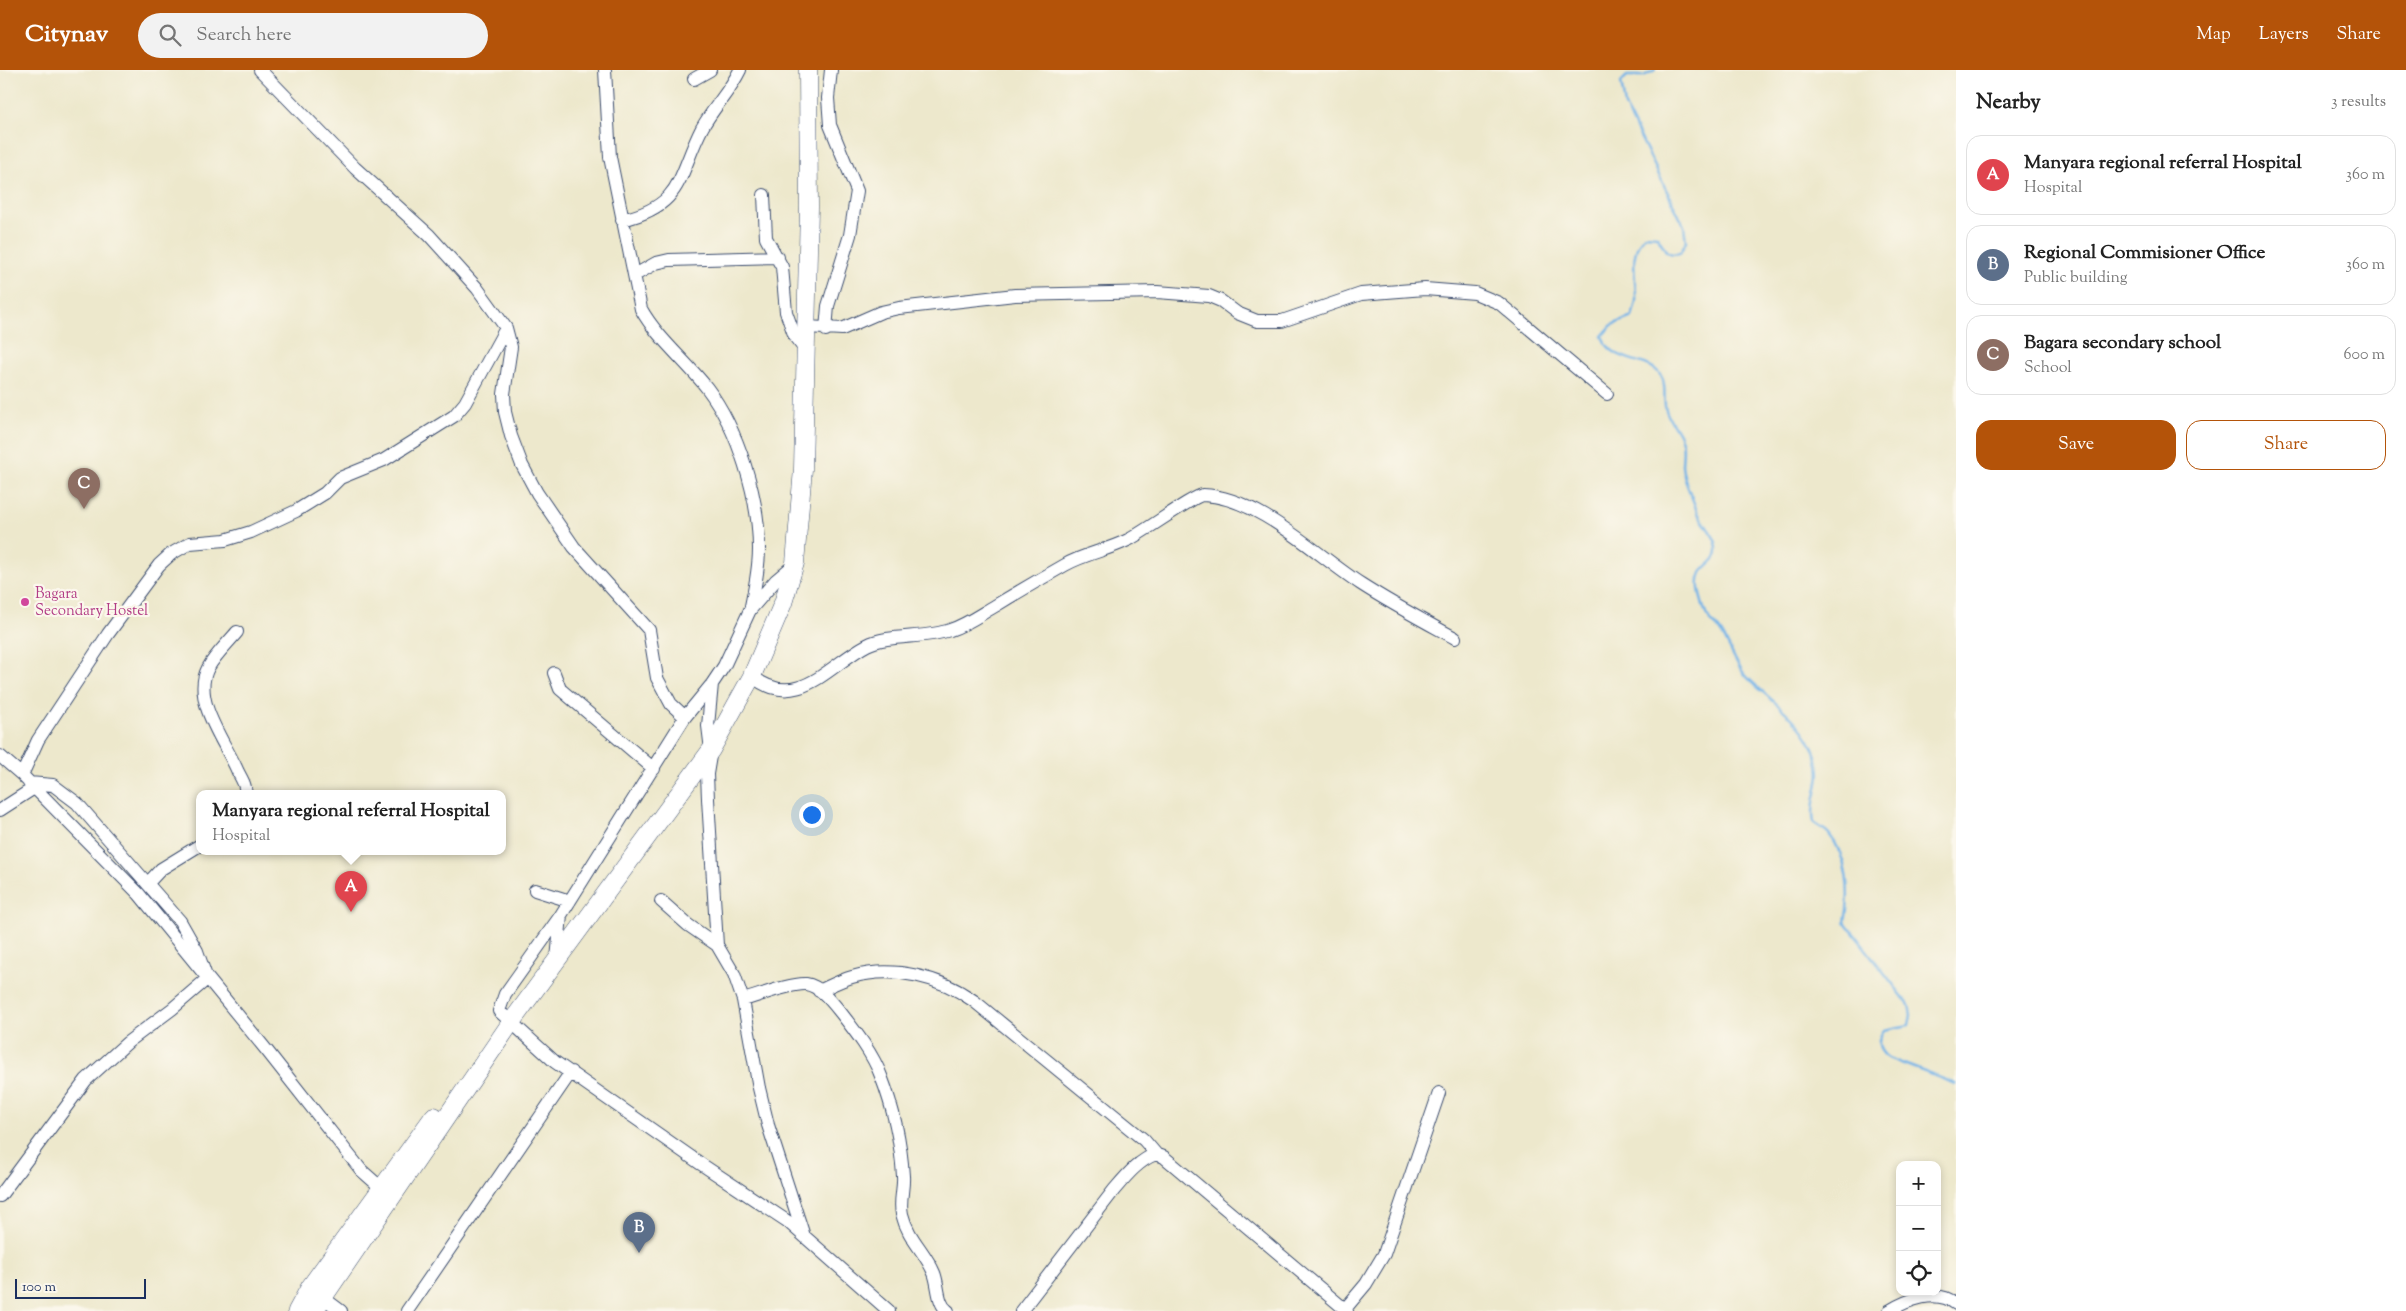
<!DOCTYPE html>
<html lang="en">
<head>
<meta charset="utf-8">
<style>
	:root { --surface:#fff; --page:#f2f2f2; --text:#222; --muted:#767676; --line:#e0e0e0; --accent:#b45309 }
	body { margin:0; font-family:"Sorts Mill Goudy",serif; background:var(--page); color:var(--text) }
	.controls { position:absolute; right:15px; bottom:15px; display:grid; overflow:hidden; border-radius:10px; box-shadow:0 2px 8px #0003 }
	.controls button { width:45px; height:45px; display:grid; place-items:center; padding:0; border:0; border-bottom:1px solid var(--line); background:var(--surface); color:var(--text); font:25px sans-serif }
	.scale { position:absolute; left:15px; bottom:12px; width:131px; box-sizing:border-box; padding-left:5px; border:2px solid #1b2f5e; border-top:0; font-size:14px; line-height:18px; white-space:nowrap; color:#1b2f5e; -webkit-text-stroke:4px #fbf7ec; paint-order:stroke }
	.you { position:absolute; left:811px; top:744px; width:18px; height:18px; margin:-12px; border:4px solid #fff; border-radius:50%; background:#1a73e8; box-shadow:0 0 0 8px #1a73e833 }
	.badge { display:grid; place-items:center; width:32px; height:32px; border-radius:50%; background:var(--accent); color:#fff; font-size:16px; font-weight:700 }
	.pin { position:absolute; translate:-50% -41px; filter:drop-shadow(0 1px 2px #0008) }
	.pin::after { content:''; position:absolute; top:26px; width:18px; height:15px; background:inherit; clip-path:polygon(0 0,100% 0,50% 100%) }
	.popup { position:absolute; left:196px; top:720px; width:310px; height:65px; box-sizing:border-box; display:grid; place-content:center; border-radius:10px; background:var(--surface); filter:drop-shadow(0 1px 4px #0005); font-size:16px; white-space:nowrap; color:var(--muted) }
	.popup b { font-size:19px; color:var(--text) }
	.popup::after { content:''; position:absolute; left:50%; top:100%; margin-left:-10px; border:10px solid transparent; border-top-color:var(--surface) }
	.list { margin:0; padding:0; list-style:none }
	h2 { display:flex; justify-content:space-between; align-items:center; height:65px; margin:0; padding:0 20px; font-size:21px }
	h2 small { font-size:16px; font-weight:400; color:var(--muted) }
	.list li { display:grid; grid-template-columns:32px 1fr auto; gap:15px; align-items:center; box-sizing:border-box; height:80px; margin:0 10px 10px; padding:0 10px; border:1px solid var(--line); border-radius:15px }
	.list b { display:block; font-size:19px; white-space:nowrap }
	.list p { margin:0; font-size:16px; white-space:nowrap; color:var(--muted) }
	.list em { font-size:16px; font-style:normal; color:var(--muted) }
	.actions { display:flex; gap:10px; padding:15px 20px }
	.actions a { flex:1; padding:11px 0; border:1px solid var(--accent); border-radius:15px; text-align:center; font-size:18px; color:var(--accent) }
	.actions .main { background:var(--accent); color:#fff }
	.icon { flex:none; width:28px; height:28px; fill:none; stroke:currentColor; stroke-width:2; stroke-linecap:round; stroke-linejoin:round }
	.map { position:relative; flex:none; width:1956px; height:1241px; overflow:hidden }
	header { display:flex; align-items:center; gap:30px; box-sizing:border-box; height:70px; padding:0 25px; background:var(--accent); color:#fff }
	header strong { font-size:24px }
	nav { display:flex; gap:28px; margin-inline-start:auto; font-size:18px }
	.search { width:350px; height:45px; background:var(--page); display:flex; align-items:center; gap:12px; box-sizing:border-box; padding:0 18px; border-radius:28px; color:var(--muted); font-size:19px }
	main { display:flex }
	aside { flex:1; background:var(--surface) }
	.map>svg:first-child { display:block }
</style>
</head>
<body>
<header>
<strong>Citynav</strong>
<div class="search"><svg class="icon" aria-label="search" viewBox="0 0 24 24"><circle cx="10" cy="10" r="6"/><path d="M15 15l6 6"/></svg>Search here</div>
<nav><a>Map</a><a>Layers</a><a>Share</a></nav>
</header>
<main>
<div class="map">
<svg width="1956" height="1241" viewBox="0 0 1956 1241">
	<rect width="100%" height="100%" fill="#fbf7ec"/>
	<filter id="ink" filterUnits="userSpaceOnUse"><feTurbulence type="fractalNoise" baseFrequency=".02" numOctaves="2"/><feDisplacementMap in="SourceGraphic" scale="10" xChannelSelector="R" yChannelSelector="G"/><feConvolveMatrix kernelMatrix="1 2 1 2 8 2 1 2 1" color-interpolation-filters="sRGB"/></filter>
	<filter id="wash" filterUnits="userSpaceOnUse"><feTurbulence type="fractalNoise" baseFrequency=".0096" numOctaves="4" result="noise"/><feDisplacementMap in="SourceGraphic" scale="20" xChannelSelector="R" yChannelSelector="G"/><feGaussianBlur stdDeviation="1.12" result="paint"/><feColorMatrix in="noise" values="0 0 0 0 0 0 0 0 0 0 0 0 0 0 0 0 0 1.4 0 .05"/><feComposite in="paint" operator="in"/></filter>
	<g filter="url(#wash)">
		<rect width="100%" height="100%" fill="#ede8cc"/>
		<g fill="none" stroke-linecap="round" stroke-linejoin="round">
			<path stroke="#75b4e8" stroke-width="2.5" d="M1655,0l-11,6h-17l-6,6 4,24 59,120 2,16 -6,11 -8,1 -6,-3 -9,-15 -12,-1c-18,19 -8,44 -9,66 -1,6 -3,11 -4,16l-20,8 -10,11c12,32 51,18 61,44 3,11 0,21 3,30 3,10 10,17 14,26 5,9 2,21 2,30 1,13 9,28 13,40 4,15 22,29 22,43 1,12 -11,15 -16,24 -6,11 1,30 5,41 3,6 10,11 14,17 10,14 15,34 27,46 25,26 56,42 69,79 9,26 -7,43 -2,67 4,3 12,7 15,11 19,23 22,60 16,88l64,83 2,10 -2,10 -25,5c-8,11 -7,20 4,28l68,26"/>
		</g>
	</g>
	<g filter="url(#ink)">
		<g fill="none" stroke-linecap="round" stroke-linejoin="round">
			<defs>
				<path id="minor" d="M260,0l95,98 74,67 48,53 29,40 5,19 -7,47 1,18 6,24 11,29 15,28 37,54 75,83 8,48 14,26 14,13
					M605,0l5,87 31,152c16,29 45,52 66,79 31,41 52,109 52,161 0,20 -4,38 -8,57
					M694,9l16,-9
					M764,125l2,43 16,29 4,45 9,25 12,15
					M622,150c62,-15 55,-43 80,-92 11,-20 28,-37 38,-58
					M635,205l21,-12 13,-3 109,-3
					M807,257l35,2 39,-17 18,-4 116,-13 142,-3 52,4 12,5 16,12 20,8h25l79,-27 64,-5 50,4 24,10 108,91
					M826,260l2,-24 22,-71 7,-44 -27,-66 -2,-27 3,-28
					M795,494l-19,16 -26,30 -26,56 -12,18 -27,33 -124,198 -56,79 -6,17 56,51 146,102 86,57 102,90
					M237,562c-9,11 -22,23 -29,36 -17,32 18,75 30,104 3,6 9,15 7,21
					M554,603l6,16 94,80
					M752,606c45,37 78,-12 115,-31 21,-11 57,-6 83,-15 16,-5 31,-16 45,-24 23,-14 47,-28 70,-41 19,-11 43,-15 63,-25 13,-6 67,-45 75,-45 56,2 113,60 158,89 31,20 63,37 94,54
					M712,614l-4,42 3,24 -4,24 1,25 9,146
					M0,686l22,19 117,119 129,158 93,118 26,23
					M22,705l16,-35 70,-106 51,-69 12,-11 19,-11 35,-3 26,-8 45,-21 29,-18 15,-15 44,-18 70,-44 11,-13 41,-75
					M0,740l34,-22
					M148,813l13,-14 39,-24
					M535,820l35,11
					M661,831l27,24 29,20 17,29 9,26 16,88 9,37 36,111
					M557,890l4,-45
					M819,921c11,-5 22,-11 33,-14 41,-12 89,0 122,24l170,139 12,14
					M743,930c15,-4 48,-17 63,-16 14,2 26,18 35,29 14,18 32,41 40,63 12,31 20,68 22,100 1,13 -4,25 -1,38 6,25 23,37 32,59 5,12 3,31 14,38
					M0,1126l86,-116 42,-38 44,-33 35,-30 -10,-28 -17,-30 -103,-118 -24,-18 -24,-2
					M317,1223l24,18
					M1345,1239l21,-25 18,-30 55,-161
					M407,1241l164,-239
					M1021,1241l93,-121c12,-14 25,-30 42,-36l8,3 183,154
					M1889,1241c18,-11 48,-23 67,-7"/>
				<path id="highway" d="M297,1241l13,-24 124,-171
					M314,1241l198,-290 199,-271 41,-74 31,-73 12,-40 8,-94 6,-262 -1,-137"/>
			</defs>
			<use href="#minor" stroke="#3a4b6e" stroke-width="14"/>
			<use href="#highway" stroke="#3a4b6e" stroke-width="19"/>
			<use href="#minor" stroke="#fff" stroke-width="12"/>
			<use href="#highway" stroke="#fff" stroke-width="18"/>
		</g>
	</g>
	<circle fill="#d1479c" stroke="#fbf7ec" stroke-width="2" cx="25" cy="532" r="5"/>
	<g text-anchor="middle" stroke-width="4.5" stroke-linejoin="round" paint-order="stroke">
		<g font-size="15" fill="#b23c85" stroke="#fbf7ec" text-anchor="start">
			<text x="35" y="528">Bagara<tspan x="35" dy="17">Secondary Hostel</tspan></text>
		</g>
	</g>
</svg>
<div class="controls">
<button>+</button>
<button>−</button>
<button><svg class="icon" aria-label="locate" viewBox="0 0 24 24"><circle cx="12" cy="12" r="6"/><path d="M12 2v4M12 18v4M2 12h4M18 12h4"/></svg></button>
</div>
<div class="scale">100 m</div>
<div class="you"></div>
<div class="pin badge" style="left:351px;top:842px;background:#e0444e">A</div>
<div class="popup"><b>Manyara regional referral Hospital</b>Hospital</div>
<div class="pin badge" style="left:639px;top:1183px;background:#5c6f8a">B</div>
<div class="pin badge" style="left:84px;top:439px;background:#8d6e63">C</div>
</div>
<aside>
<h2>Nearby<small>3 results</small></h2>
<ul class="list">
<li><span class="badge" style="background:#e0444e">A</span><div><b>Manyara regional referral Hospital</b><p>Hospital</p></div><em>360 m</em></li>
<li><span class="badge" style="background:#5c6f8a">B</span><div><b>Regional Commisioner Office</b><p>Public building</p></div><em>360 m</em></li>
<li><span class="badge" style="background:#8d6e63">C</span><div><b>Bagara secondary school</b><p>School</p></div><em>600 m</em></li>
</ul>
<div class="actions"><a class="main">Save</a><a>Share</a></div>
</aside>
</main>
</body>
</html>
